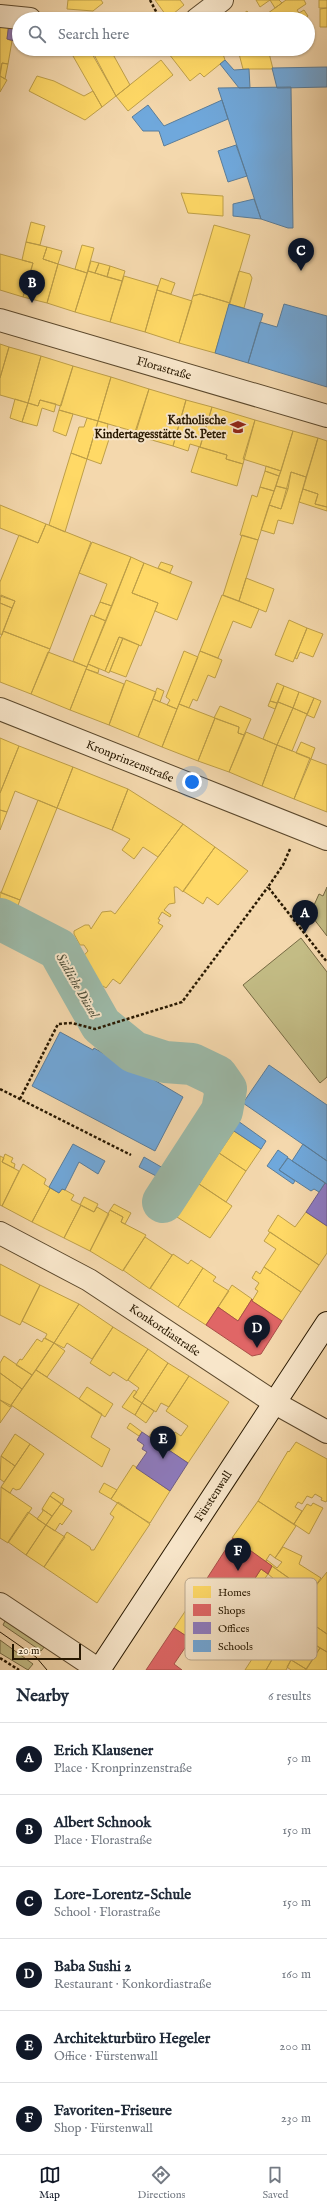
<!DOCTYPE html>
<html lang="en">
<head>
<meta charset="utf-8">
<style>
	:root { --surface:#fff; --page:#f2f2f3; --text:#1f2937; --muted:#747a83; --line:#e0e1e3; --accent:#111827 }
	body { margin:0; font-family:"IM FELL English",serif; background:var(--page); color:var(--text) }
	.scale { position:absolute; left:12px; bottom:10px; width:69px; box-sizing:border-box; padding-left:4px; border:2px solid #281801; border-top:0; font-size:11px; line-height:14px; white-space:nowrap; color:#281801; -webkit-text-stroke:3px #f8e6ca; paint-order:stroke }
	.you { position:absolute; left:192px; top:782px; width:14px; height:14px; margin:-10px; border:3px solid #fff; border-radius:50%; background:#1a73e8; box-shadow:0 0 0 6px #1a73e833 }
	.badge { display:grid; place-items:center; width:26px; height:26px; border-radius:50%; background:var(--accent); color:#fff; font-size:13px; font-weight:700 }
	.pin { position:absolute; translate:-50% -33px; filter:drop-shadow(0 1px 2px #0008) }
	.pin::after { content:''; position:absolute; top:21px; width:14px; height:12px; background:inherit; clip-path:polygon(0 0,100% 0,50% 100%) }
	.list { margin:0; padding:0; list-style:none }
	h2 { display:flex; justify-content:space-between; align-items:center; height:52px; margin:0; padding:0 16px; font-size:17px }
	h2 small { font-size:13px; font-weight:400; color:var(--muted) }
	.list li { display:grid; grid-template-columns:26px 1fr auto; gap:12px; align-items:center; box-sizing:border-box; height:72px; padding:0 16px; border-top:1px solid var(--line) }
	.list b { display:block; font-size:15px; white-space:nowrap }
	.list p { margin:0; font-size:13px; white-space:nowrap; color:var(--muted) }
	.list em { font-size:13px; font-style:normal; color:var(--muted) }
	.icon { flex:none; width:22px; height:22px; fill:none; stroke:currentColor; stroke-width:2; stroke-linecap:round; stroke-linejoin:round }
	.map { position:relative; flex:none; width:327px; height:1670px; overflow:hidden }
	.search { position:absolute; background:var(--surface); box-shadow:0 1px 3px #0004; left:12px; right:12px; top:12px; height:44px; display:flex; align-items:center; gap:10px; box-sizing:border-box; padding:0 14px; border-radius:22px; color:var(--muted); font-size:15px }
	.sheet { height:484px; background:var(--surface) }
	nav { display:flex; justify-content:space-around; align-items:center; box-sizing:border-box; height:56px; border-top:1px solid var(--line); background:var(--surface); font-size:11px; color:var(--muted) }
	nav a { display:grid; justify-items:center; gap:2px }
	nav .on { color:var(--accent) }
	.map>svg:first-child { display:block }
</style>
</head>
<body>
<div class="map">
<svg width="327" height="1670" viewBox="0 0 327 1670">
	<rect width="100%" height="100%" fill="#f4d8ad"/>
	<filter id="stains"><feTurbulence type="fractalNoise" baseFrequency=".005" numOctaves="4"/><feColorMatrix values="0 0 0 0 .2 0 0 0 0 .09 0 0 0 0 .02 0 0 0 .5 -.17"/></filter>
	<radialGradient id="worn" r=".72"><stop offset=".6" stop-color="#630" stop-opacity="0"/><stop offset="1" stop-color="#630" stop-opacity=".3"/></radialGradient>
	<path fill="#c3bc85" stroke="#766a43" d="M327,887v49l-17,-22 9,-20 4,2z
		M301,938l26,34v105l-7,6 -77,-98z
		M8,1620l37,26 -4,5 -38,-26 2,-4z
		M0,1640l33,24 -5,6 -28,-17z"/>
	<path fill="#ffd966" stroke="#be9f48" d="M68,0h33l2,3 -10,8 -26,-2z
		M155,0h25l4,5 -16,13z
		M256,0h14l-10,7z
		M270,0h9l3,3 -7,5z
		M286,0h18l2,4 -9,6 2,3 5,-3 4,6 -4,3h-44z
		M319,0h8v8h-8z
		M327,8v19h-7v-18z
		M247,11l6,8h-17z
		M0,22l9,1 -2,16 5,2 -4,23 -6,-1 -2,9z
		M69,49l22,3 25,44 -14,11z
		M91,49h19l20,36 -14,11z
		M175,49h35l3,4 4,-3 6,4 2,6 -21,17 -4,-4 -10,8 -21,-27z
		M240,49h28l5,20h-30l-5,-19z
		M161,60l12,15 -45,36 -12,-15z
		M2,63l6,1 -3,15 -5,-3z
		M0,76l7,4 -7,12z
		M37,76l17,5 30,15 9,-5 9,16 -17,13 -56,-29z
		M181,193l42,3v20l-35,-3z
		M31,222l14,4 -5,19 -14,-3z
		M214,225l36,10 -20,68 -30,-9 -7,2z
		M26,242l21,5 -4,12 15,5 -11,39 -24,-6 10,-34 -11,-3z
		M82,245l12,3 -7,25 -12,-4z
		M47,247l15,4 -4,13 -15,-5z
		M0,254l33,9 -10,34 -23,-7z
		M91,261l8,2 -4,10 -7,-2z
		M99,263l11,3 -3,11 -12,-4z
		M58,264l29,9 -12,39 -28,-9z
		M110,266l15,5 -3,10 -15,-4z
		M88,271l34,10 -12,41 -35,-10z
		M239,271l11,3 2,4 -8,30 -15,-4z
		M124,276l34,10 -13,46 -35,-10z
		M161,278l14,5 -4,11 -14,-4z
		M157,290l35,11 -13,42 -34,-11z
		M200,294l30,9 -15,50 -36,-10 14,-47z
		M0,344l9,3 -9,31z
		M9,347l32,9 -13,47 -28,-8v-17z
		M41,356l32,10 -12,40 -21,-6 -2,6 -10,-3z
		M73,366l38,11 -13,44 -39,-11z
		M111,377l38,12 -13,43 -38,-11z
		M149,389l37,11 -13,46 -39,-11z
		M15,399l13,4 -6,19 -12,-4z
		M40,400l16,4 -2,8 -12,-4 -5,18 -15,-4 6,-19 10,3z
		M186,400l26,7 -12,40 -10,-3 -2,7 -15,-5z
		M212,407l43,13 -12,44 -17,-5 1,-4 -27,-8z
		M59,410l14,4 -7,22 -13,-5z
		M87,418l11,3 -11,38 -16,-6 8,-26h5z
		M255,420l38,11 -12,40 -38,-12z
		M98,421l10,3 -2,10 4,2 -9,28 -14,-5z
		M293,431l25,7 -12,39 -15,-5 -3,17 -12,-3z
		M318,438l9,3v66l-12,-3 3,-10 -15,-5z
		M199,447l28,8 -1,4 17,5 -6,22 -46,-14z
		M71,453l16,6 -22,73 -16,-7z
		M266,466l15,5 -2,5 -14,-5z
		M265,471l14,5 -5,15 -14,-4z
		M291,472l15,5 -13,47 -15,-4 -4,14 -13,-4 8,-25 12,4z
		M276,486l12,3 -7,20 -12,-4z
		M260,487l14,4 -16,49 -18,-5 12,-40 5,2z
		M303,489l15,5 -3,10 12,3v4l-28,-9z
		M0,505l46,19 -8,19 -38,-15z
		M46,524l45,18 -41,107 -47,-18 12,-30 -15,-5v-14l19,-47 19,8z
		M242,535l16,5 -19,61 -16,-6z
		M92,542l39,15 -19,49 -12,-4 7,-18 -28,-11z
		M131,557l13,6 -12,30 26,10 -17,43 -22,-9 -14,34 -17,-7z
		M161,562l12,4 -3,7 -12,-5z
		M144,563l48,19 -15,38 -22,-9 3,-8 -26,-10z
		M246,578l28,11 -8,23 -27,-11z
		M1,595l14,6 -3,7 -12,-5z
		M222,595l37,14 -8,19 -18,-7 -15,37 -18,-7z
		M100,602l12,4 -6,15 -12,-5z
		M0,603l12,5 -10,27 -2,-1z
		M91,615l15,6 -19,46 -14,-6z
		M289,620l18,8 -14,34 -18,-7z
		M307,628l16,6 -10,23 -13,-5 -3,7 -2,-1z
		M3,631l47,18 -19,45 -31,-12v-43z
		M119,637l4,1 -14,35 -4,-2z
		M123,638l16,7 -13,32 -16,-6z
		M184,651l14,6 -21,52 -10,-4 3,-5 -4,-3z
		M200,651l22,9 -7,18 -7,-3 -11,26 -4,-2 -4,9 -10,-4z
		M48,652l39,15 -17,43 -39,-16z
		M88,664l11,5 -1,4 -12,-4z
		M86,669l38,15 -15,41 -39,-15z
		M126,680l30,12 -18,45 -29,-12z
		M277,683l7,3 -7,17 -7,-2z
		M284,686l15,6 -6,16 -15,-6z
		M157,688l7,3 -4,11 -7,-3z
		M299,692l15,6 -7,16 -14,-6z
		M314,698l7,3 -7,17 -7,-3z
		M153,699l24,10 -15,38 -24,-10z
		M270,701l7,2 -2,6 -7,-3z
		M278,702l15,6 -16,37 -14,-6z
		M179,704l36,14 -17,43 -36,-14z
		M220,706l31,13 -7,16 -6,-2 1,-6 -25,-9z
		M293,708l14,6 -15,37 -15,-6z
		M215,718l24,9 -1,6 6,2 -15,37 -31,-11z
		M246,732l31,13 -15,41 -33,-14z
		M0,738l19,8 -19,47z
		M301,742l14,6 -4,11 -15,-6z
		M277,745l33,13 -16,41 -32,-13z
		M19,746l54,21 -16,41 -42,-17 -8,21 -7,-2v-17z
		M311,759l16,6v47l-33,-13z
		M73,767l55,22 -16,41 -55,-22z
		M128,789l55,35 -25,33 -15,-10 -9,12 -12,-9 8,-11 -18,-9z
		M38,800l19,8 -37,92 -19,-7z
		M0,810l7,2 -7,18z
		M183,824l32,23 -32,45 -6,-5h-3l1,16 -6,1 -5,6 7,5 -1,2 -8,-5 -4,7 2,1 -2,3 5,3 -43,58 -7,-5 -7,9 -3,-2 -6,9 -20,-32 11,-12 -4,-6h-4l-6,-11v-3l11,-6h4l2,4 11,-17 9,-1 4,3z
		M215,847l33,24 -30,34 -11,-8 -4,7 -20,-13z
		M0,892l20,8 -6,16 -14,-5z
		M234,1131l27,18 -15,22 -27,-18z
		M219,1153l27,18 -20,31 -27,-18 7,-11 -3,-3 7,-11 4,2z
		M5,1154l8,4 -2,4 4,2 -1,4 -12,-6z
		M0,1156l4,2 -2,4 17,9 -17,35 -2,-1z
		M23,1164l23,15 -2,5 6,4 -18,34 -30,-16z
		M190,1175l9,9 33,22 -22,32 -33,-21 14,-21 -7,-7z
		M50,1188l9,5 3,-4 3,1 9,5 -3,5 10,5 -17,33 -32,-16z
		M184,1190l7,6 -12,17 -14,-10 4,-6z
		M84,1197l14,7 -4,8 -14,-7z
		M114,1204l17,9 -6,11 -4,-2 2,-5 -13,-7z
		M81,1205l13,7 3,-5 12,7 -19,37 -26,-13z
		M110,1210l13,7 -2,5 25,13 -23,36 -33,-20z
		M306,1212l21,14v27l-8,12 -51,-34 10,-16 17,12z
		M270,1232l49,33 -18,27 -37,-25 12,-18 -12,-8z
		M145,1237l27,18 -22,34 -27,-19z
		M173,1254l15,10 3,-4 12,8 -25,39 -28,-19z
		M0,1264l40,21 -20,40 -20,-10z
		M264,1267l37,25 -19,29 -30,-20 6,-10 -3,-2 4,-6 -7,-5 4,-7 4,3z
		M203,1268l13,9 -3,4 16,10 -23,34 -28,-18z
		M40,1285l39,19 -25,39 -9,-5 2,-4 -25,-13z
		M232,1285l20,14 -14,22 -20,-14z
		M79,1304l34,23 -21,32 -25,-16 -3,5 -10,-5z
		M113,1327l35,22 -21,32 -14,-9 -3,4 -20,-13z
		M44,1338l10,5 -22,32 -16,-10 4,-6 2,1 15,-21 5,3z
		M54,1343l11,8 -18,26 -11,-7z
		M148,1349l20,14 -26,40 -9,-6 6,-9 -11,-8z
		M4,1356l28,19 -10,14 -22,-16v-10z
		M168,1363l21,13 -20,31 -8,-4 -5,9 -14,-9z
		M36,1370l66,44 -11,23 19,12 -8,18 -91,-62z
		M0,1373l22,16 -12,18 -10,-7z
		M189,1376l40,26 -41,61 -24,-16 11,-15 6,4 7,-10 -22,-15z
		M87,1387l26,17 -8,13 -26,-18z
		M134,1390l3,2 -4,5 9,6 -7,12 -13,-8z
		M0,1400l12,6 -12,17z
		M142,1403l12,8 -8,12 -11,-8z
		M130,1423l12,9 -3,4 -12,-8z
		M154,1429l16,10 -6,8 -15,-10z
		M15,1434l15,10 -15,22 -14,-10z
		M296,1442l31,17v41l-1,2 -5,-2 1,-2 -7,-4 -3,4 -5,-2 -5,8 -4,-2 -3,5 7,4 -8,13 -36,-23 30,-50 1,1z
		M30,1444l14,10 -24,35 -4,1 -3,-2 -3,5 -9,-6z
		M1,1456l14,10 -11,16 -4,-3z
		M133,1465l37,26 -20,32 -39,-24z
		M104,1483l13,7 -6,9 -12,-7z
		M1,1487l31,21 -24,35 -8,-5z
		M53,1492l11,7 -2,5 -12,-8z
		M50,1496l11,8 -9,12 -10,-7z
		M258,1501l38,25 -21,32 -5,-4 -5,8 -33,-24z
		M118,1502l32,22 -53,79 -53,-36 23,-35 23,15 1,3h3l20,-33 -4,-3z
		M313,1503l10,5 -14,26 -15,-10 13,-20 4,2z
		M61,1504l11,7 -10,14 -2,-2 -5,8 -9,-6z
		M42,1509l10,7 -6,9 -9,-6 6,-8z
		M28,1512l18,13 -20,30 -18,-13z
		M46,1525l19,12 -21,30 -18,-12z
		M283,1547l19,9 -3,8 22,14 -11,15 -44,-31 1,-2 10,8 5,-6 -7,-4z
		M272,1566l24,17 -8,13 -18,-12 4,-5 -6,-5z
		M261,1569l7,5 -10,14 -6,-5z
		M327,1572v62l-29,-20 12,-21z
		M204,1583l41,27 -20,31 -5,-3 -10,14 -36,-24z
		M298,1614l29,20v18l-26,-16 -2,3 -11,-7z
		M272,1628l13,9 -19,33h-21z
		M288,1632l11,7 2,-3 19,12 -14,21 -29,-18z
		M320,1648l7,4v18h-21z
		M277,1651l14,9 -5,10h-20z
		M291,1660l15,9 -1,1h-14l-4,-3z"/>
	<path fill="#e06666" stroke="#a94f48" d="M252,1299v2l30,20 -21,33 -9,2 -46,-31 12,-18 20,14z
		M233,1538l39,28 -4,8 -7,-5 -9,14 5,3 -15,22 -38,-25z
		M174,1628l17,11 -17,25 8,6h-36z"/>
	<path fill="#8e7cc3" stroke="#6f5e89" d="M9,23l10,1v18l-12,-3z
		M66,49h25v3l-22,-3z
		M325,1183l2,1v42l-21,-14z
		M142,1432l46,31 -18,28 -34,-23 11,-16 -5,-3 2,-4 -7,-5z"/>
	<path fill="#6fa8dc" stroke="#5a7d9a" d="M225,60l9,10 15,-1 1,19h-11l-19,-24z
		M327,67v20l-44,1h-6l-5,-20z
		M291,87l2,141h-5l-27,-9 -43,-131z
		M222,100l6,19 -64,27 -5,-15h-16l-11,-14 16,-12 16,21z
		M236,145l11,31 -19,6 -10,-31z
		M254,199l7,20 -28,-3v-12z
		M229,304l34,10 -15,49 -33,-10z
		M284,304l43,12v71l-79,-24 12,-41 17,5z
		M60,1032l33,18 1,-2 44,25 1,-2 44,26 -28,54 -123,-65z
		M269,1065l58,40v56l-84,-58z
		M231,1116l35,25 -5,8 -36,-24z
		M73,1144l32,17 -7,13 -19,-12 -14,28 -3,-1 -3,4 -10,-6z
		M303,1144l24,17v23l-35,-23z
		M278,1150l10,7 -9,13 16,11 -2,3 -26,-18z
		M144,1157l19,11 -5,9 -19,-10z
		M288,1158l37,25 -6,9 -5,-3 -3,2 -32,-21z"/>
	<g fill="none" stroke-linecap="round" stroke-linejoin="round">
		<path stroke="#9cbaa9" stroke-width="42" d="M0,919l58,30 43,76 33,27 31,10 27,2 25,12 9,13 -4,22 -59,91"/>
		<defs>
			<path id="street" d="M0,16l30,3
				M197,19l25,-19
				M0,320l327,96
				M0,709l327,130
				M0,1233l89,47 186,123 52,29
				M0,1604l99,66"/>
			<path id="secondary" d="M99,1670l228,-347"/>
		</defs>
		<use href="#street" stroke="#5b482c" stroke-width="24"/>
		<use href="#secondary" stroke="#281801" stroke-width="24"/>
		<path stroke="#281801" stroke-width="2.5" stroke-dasharray="3 2" stroke-linecap="butt" d="M150,0l10,19
			M290,849l-7,16 -15,22 59,75
			M0,1089l131,66
			M20,1099l38,-75 14,-1 23,6 87,-27 86,-115
			M0,1658l19,12"/>
		<use href="#street" stroke="#f8e6ca" stroke-width="22"/>
		<use href="#secondary" stroke="#f8e6ca" stroke-width="22"/>
		<path stroke="#281801" stroke-width="1" d="M0,1632l36,25 11,13"/>
	</g>
	<defs>
		<symbol id="school-bare" viewBox="-9 -9 18 18"><path d="M0-5L7-2L0 1L-7-2ZM-4 1L0 2.5L4 1V4Q0 6-4 4Z" fill="#8f2418" stroke="#f8e6ca" stroke-width="2.5" paint-order="stroke"/></symbol>
	</defs>
	<g fill-rule="evenodd">
		<use href="#school-bare" x="227" y="416" width="22" height="22"/>
	</g>
	<g text-anchor="middle" stroke-width="4" stroke-linejoin="round" paint-order="stroke">
		<g font-size="12" fill="#281801" stroke="#f8e6ca">
			<text transform="translate(164 368) rotate(16)" y="4">Florastraße</text>
			<text transform="translate(130 761) rotate(22)" y="4">Kronprinzenstraße</text>
			<text transform="translate(165 1330) rotate(34)" y="4">Konkordiastraße</text>
			<text transform="translate(213 1496) rotate(-57)" y="4">Fürstenwall</text>
		</g>
		<g font-size="12" font-weight="bold" fill="#281801" stroke="#f8e6ca" text-anchor="end">
			<text x="226" y="424">Katholische<tspan x="226" dy="14">Kindertagesstätte St. Peter</tspan></text>
		</g>
		<g font-size="13" font-style="italic" fill="#51513c" stroke="#f8e6ca">
			<text transform="translate(78 985) rotate(60)" y="5">Südliche Düssel</text>
		</g>
	</g>
	<rect x="185" y="1578" width="132" height="82" rx="6" fill="#f8e6ca" stroke="#baa88e" stroke-width="1"/>
	<rect x="193" y="1586" width="18" height="12" fill="#ffd966"/>
	<rect x="193" y="1604" width="18" height="12" fill="#e06666"/>
	<rect x="193" y="1622" width="18" height="12" fill="#8e7cc3"/>
	<rect x="193" y="1640" width="18" height="12" fill="#6fa8dc"/>
	<g font-size="11" fill="#281801">
		<text x="218" y="1596">Homes</text>
		<text x="218" y="1614">Shops</text>
		<text x="218" y="1632">Offices</text>
		<text x="218" y="1650">Schools</text>
	</g>
	<rect width="100%" height="100%" filter="url(#stains)"/>
	<rect width="100%" height="100%" fill="url(#worn)"/>
</svg>
<div class="scale">20 m</div>
<div class="you"></div>
<div class="pin badge" style="left:305px;top:933px">A</div>
<div class="pin badge" style="left:32px;top:303px">B</div>
<div class="pin badge" style="left:301px;top:271px">C</div>
<div class="pin badge" style="left:257px;top:1348px">D</div>
<div class="pin badge" style="left:163px;top:1459px">E</div>
<div class="pin badge" style="left:238px;top:1571px">F</div>
<div class="search"><svg class="icon" aria-label="search" viewBox="0 0 24 24"><circle cx="10" cy="10" r="6"/><path d="M15 15l6 6"/></svg>Search here</div>
</div>
<section class="sheet">
<h2>Nearby<small>6 results</small></h2>
<ul class="list">
<li><span class="badge">A</span><div><b>Erich Klausener</b><p>Place · Kronprinzenstraße</p></div><em>50 m</em></li>
<li><span class="badge">B</span><div><b>Albert Schnook</b><p>Place · Florastraße</p></div><em>150 m</em></li>
<li><span class="badge">C</span><div><b>Lore-Lorentz-Schule</b><p>School · Florastraße</p></div><em>150 m</em></li>
<li><span class="badge">D</span><div><b>Baba Sushi 2</b><p>Restaurant · Konkordiastraße</p></div><em>160 m</em></li>
<li><span class="badge">E</span><div><b>Architekturbüro Hegeler</b><p>Office · Fürstenwall</p></div><em>200 m</em></li>
<li><span class="badge">F</span><div><b>Favoriten-Friseure</b><p>Shop · Fürstenwall</p></div><em>230 m</em></li>
</ul>
</section>
<nav>
<a class="on"><svg class="icon" aria-label="map" viewBox="0 0 24 24"><path d="M3 6l6-2 6 2 6-2v14l-6 2-6-2-6 2zM9 4v14M15 6v14"/></svg>Map</a>
<a><svg class="icon" aria-label="directions" viewBox="0 0 24 24"><path d="M12 3l9 9-9 9-9-9zM9 14v-3h6M13 9l2 2-2 2"/></svg>Directions</a>
<a><svg class="icon" aria-label="saved" viewBox="0 0 24 24"><path d="M7 4h10v16l-5-4-5 4z"/></svg>Saved</a>
</nav>
</body>
</html>
